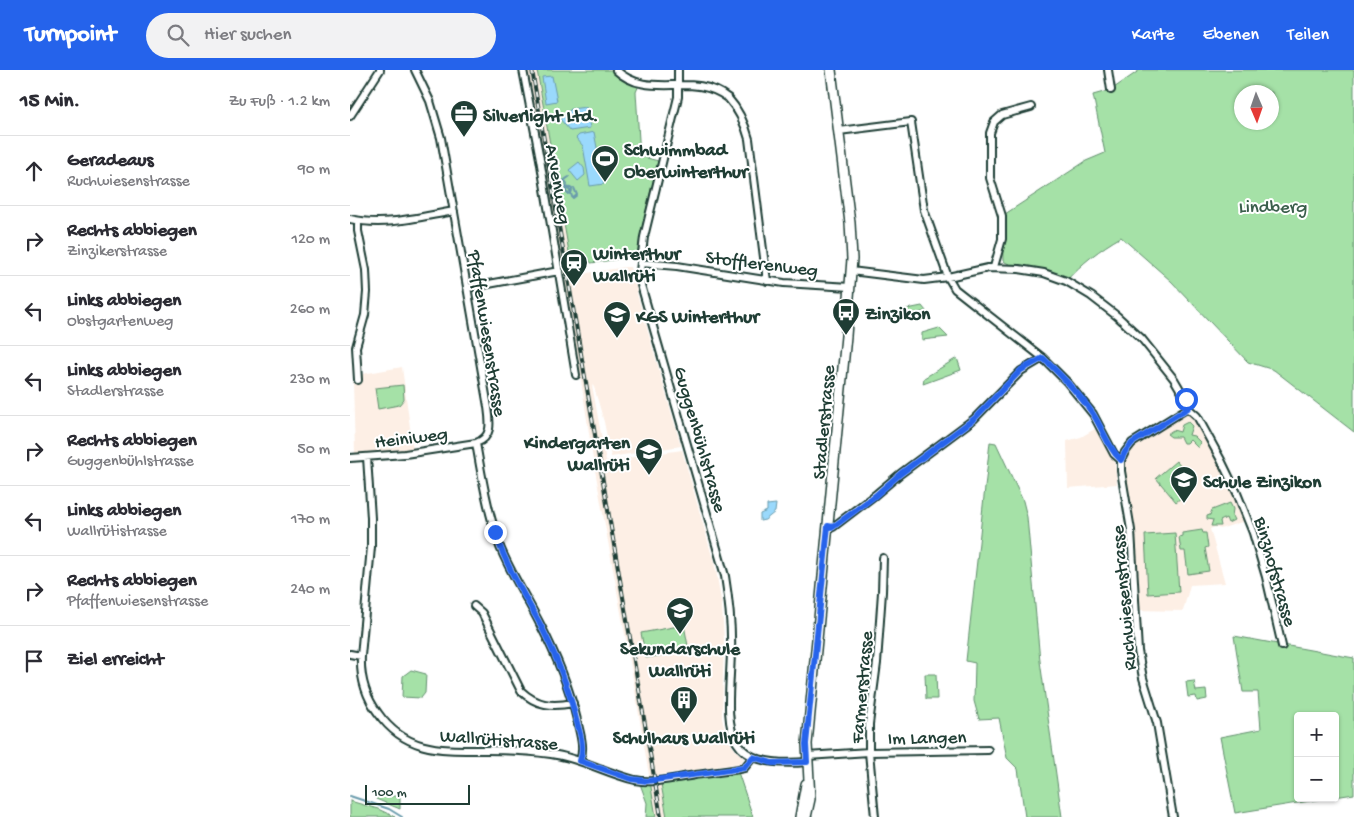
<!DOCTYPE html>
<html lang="de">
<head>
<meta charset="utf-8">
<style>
	:root { --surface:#fff; --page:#f2f2f3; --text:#2b2b33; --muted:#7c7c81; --line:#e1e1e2; --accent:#2563eb }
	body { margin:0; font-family:"Gochi Hand",sans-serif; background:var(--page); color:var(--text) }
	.controls { position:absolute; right:15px; bottom:15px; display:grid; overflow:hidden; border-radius:5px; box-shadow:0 1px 4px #0004 }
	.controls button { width:45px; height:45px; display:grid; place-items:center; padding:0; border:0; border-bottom:1px solid var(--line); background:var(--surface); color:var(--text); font:25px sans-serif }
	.compass { position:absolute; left:884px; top:15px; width:45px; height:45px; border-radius:50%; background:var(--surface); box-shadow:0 1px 4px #0004; rotate:178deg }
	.scale { position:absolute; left:15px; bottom:12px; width:105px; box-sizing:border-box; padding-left:5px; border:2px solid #1f3d34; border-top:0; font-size:14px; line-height:18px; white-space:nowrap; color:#1f3d34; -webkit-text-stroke:4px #fff; paint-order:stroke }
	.stop { position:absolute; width:15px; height:15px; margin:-11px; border:4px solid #2563eb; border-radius:50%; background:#fff }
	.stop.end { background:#2563eb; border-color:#fff; box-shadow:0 1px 5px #0008 }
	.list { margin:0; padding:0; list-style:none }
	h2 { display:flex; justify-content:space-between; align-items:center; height:65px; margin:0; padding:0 20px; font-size:21px }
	h2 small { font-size:16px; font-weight:400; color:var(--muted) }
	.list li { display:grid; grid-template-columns:32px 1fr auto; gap:15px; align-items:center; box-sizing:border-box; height:70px; padding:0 20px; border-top:1px solid var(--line) }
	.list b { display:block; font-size:19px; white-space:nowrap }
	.list p { margin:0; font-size:16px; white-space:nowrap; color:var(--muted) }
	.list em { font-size:16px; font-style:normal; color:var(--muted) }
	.icon { flex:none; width:28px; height:28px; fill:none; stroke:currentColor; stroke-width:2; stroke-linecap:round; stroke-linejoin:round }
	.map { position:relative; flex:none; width:1004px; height:747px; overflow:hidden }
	header { display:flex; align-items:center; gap:30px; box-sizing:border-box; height:70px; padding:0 25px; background:var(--accent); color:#fff }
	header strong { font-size:24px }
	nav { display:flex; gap:28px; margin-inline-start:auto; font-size:18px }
	.search { width:350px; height:45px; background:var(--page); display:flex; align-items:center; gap:12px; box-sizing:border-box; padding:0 18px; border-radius:28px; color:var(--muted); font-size:19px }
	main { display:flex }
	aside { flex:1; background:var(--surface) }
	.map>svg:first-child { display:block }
</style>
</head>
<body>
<header>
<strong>Turnpoint</strong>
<div class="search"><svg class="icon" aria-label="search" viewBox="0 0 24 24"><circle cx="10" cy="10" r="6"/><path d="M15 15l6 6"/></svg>Hier suchen</div>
<nav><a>Karte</a><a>Ebenen</a><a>Teilen</a></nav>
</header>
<main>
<aside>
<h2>15 Min.<small>Zu Fuß · 1.2 km</small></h2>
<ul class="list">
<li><svg class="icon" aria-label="ahead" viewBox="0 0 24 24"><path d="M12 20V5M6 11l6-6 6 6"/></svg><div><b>Geradeaus</b><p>Ruchwiesenstrasse</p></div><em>90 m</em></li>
<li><svg class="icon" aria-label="right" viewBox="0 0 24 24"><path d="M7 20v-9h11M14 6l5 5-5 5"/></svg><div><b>Rechts abbiegen</b><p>Zinzikerstrasse</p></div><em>120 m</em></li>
<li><svg class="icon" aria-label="left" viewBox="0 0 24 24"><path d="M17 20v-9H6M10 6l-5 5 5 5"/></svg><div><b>Links abbiegen</b><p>Obstgartenweg</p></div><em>260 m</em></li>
<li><svg class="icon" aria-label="left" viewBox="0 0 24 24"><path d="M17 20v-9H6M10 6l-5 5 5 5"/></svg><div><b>Links abbiegen</b><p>Stadlerstrasse</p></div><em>230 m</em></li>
<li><svg class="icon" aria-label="right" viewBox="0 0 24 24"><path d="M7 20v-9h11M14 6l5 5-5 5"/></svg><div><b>Rechts abbiegen</b><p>Guggenbühlstrasse</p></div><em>50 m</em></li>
<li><svg class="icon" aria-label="left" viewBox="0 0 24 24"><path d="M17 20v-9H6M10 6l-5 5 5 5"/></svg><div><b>Links abbiegen</b><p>Wallrütistrasse</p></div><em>170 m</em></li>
<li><svg class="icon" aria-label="right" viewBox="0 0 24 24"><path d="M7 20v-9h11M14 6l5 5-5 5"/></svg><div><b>Rechts abbiegen</b><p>Pfaffenwiesenstrasse</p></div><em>240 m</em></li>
<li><svg class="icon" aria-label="arrive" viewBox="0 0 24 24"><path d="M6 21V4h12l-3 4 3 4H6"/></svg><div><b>Ziel erreicht</b></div></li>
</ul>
</aside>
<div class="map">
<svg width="1004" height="747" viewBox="0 0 1004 747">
	<rect width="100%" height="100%" fill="#fff"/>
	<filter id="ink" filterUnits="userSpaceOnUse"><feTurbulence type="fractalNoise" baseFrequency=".02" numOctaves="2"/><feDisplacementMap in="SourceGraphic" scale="10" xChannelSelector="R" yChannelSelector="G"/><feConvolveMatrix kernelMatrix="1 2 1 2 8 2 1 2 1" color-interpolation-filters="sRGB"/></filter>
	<g filter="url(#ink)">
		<path fill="#fdefe5" d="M176,0h11l37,206h2l1,2 8,-2 2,-3 39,-6h4l1,4h3l3,23 44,152 -70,11 -7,-35 -10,-35 -2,-2 14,76 76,-11 34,120 6,36 2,34 -2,78 4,19 10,14 8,7 -3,5 -82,12 8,42h-11l-24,-144 -39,-214 -21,-138z
			M52,297l11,83 -58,4 -2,-72 7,-1 2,-7z
			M838,338l9,8 51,104 -28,9 -5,-2 -5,2 15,54 -35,2 -7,26 -48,-1 -2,-45 -12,-94 4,-19 7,-9z
			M750,356l14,28 3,30 -49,4 -1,-47 14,-4z"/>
		<path fill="#a5e1a7" stroke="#628f6e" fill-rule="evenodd" d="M187,0h75l14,11 13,4 -3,7 4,64 18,5 -17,71 -4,22 -8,2 -2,2 -36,5 -1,-2 -16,3 -1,-6h-3z
			M790,0h214v362l-80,-62 -26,-8 -77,-81 -50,-44c-21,12 -39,26 -55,44l-47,-12 -16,-8 -1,-45 84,-55 19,-8 -12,-58 18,-5zM892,22h30v30h-30z
			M572,236l4,5 -20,5 -4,-6z
			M589,258l9,9 -26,3v-7z
			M607,288l4,12 -38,14 1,-6z
			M53,315l1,14 -5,6 -21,4 -3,-21z
			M838,352l4,4 -3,9 5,1 6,6 -2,6 -8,-8 -3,3h-4l-3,-6h-9l-4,-3 6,-4 7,2 2,-7z
			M640,372l6,1 27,58 4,16 13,144 22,156h-37l-7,-48 -11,-11 -8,-40 -20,1 -5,-18 1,-38 -9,-2z
			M826,391l21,24 -21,17 -20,-24z
			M880,433l3,6 -1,7 2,4 -6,3 -2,-5 -6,3 1,5h-10l2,-6 -6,-1v-3l3,-1 2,-5z
			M852,460l1,3h3l2,14 -3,1 4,23 -21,3 -3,-23h-4l-2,-14 3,-1v-3z
			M825,463l4,59 -31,2 -3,-59z
			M334,555l5,26 -43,7 -5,-25z
			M884,566l120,22v136l-19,3v-81h-37v82h31l-94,15 -15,-76 41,-8 -3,-37h-15z
			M61,600l15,4 -1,19 -4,5 -19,-1 1,-21z
			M575,604h11l1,25h-11z
			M844,611l2,10 10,-1 1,9 -10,2 -1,-5 -8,1 -2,-15z
			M388,702l15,45h-86l-6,-33z
			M289,711h11l6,36h-10l1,-14z
			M26,726h24v13l-24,-10z
			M0,731l28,8 17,8h-45z"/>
		<path fill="#9ad9fc" stroke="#699bac" d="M202,6l5,25 -11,2 -4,-26z
			M236,37l4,21 -20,3 -10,-12 11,-10z
			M244,62l10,52 -14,2 -7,-40 -7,-8 3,-3z
			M229,92l5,6 1,7 -7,6 -9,-11z
			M426,434l-1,8 -10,8 -5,1v-7l7,-3v-6z"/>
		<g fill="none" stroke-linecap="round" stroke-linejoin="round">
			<path stroke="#699bac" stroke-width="2" d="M219,107c-3,2 -6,3 -7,7l2,3c3,1 6,0 8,2 0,2 0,3 -1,4l-3,1 -2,-2c0,-3 0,-5 1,-8l-1,-2 -4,-1 -1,5c7,7 8,-2 11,11l1,1 4,-3 -3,-7
				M0,726l39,13 13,8"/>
			<defs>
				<path id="street" d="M173,0l17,89 36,216
					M266,0c33,31 76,0 112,28 11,12 17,26 21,41l18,142
					M328,0v27l-34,140 -4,34 1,14 84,291c4,25 7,51 6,76 -2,68 -17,118 76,110
					M758,0l3,20
					M0,46l30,-46
					M489,61l72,-9 13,88 24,67 7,12 88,69 24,24 26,32 21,40 7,6
					M0,149c35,8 69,-2 104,-8
					M291,193l36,3 107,17 66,4
					M644,197l8,-28v-23l-12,-38v-45l4,-11 8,-7 29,-8
					M501,201l73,9 24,-3 40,-9 31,1 25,4 22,8 25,15 26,20 25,23 32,40 10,17 4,12 9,8 24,44 16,33 16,40 13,44 16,69
					M117,218l92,-17
					M8,310l-2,-33 9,-32 2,-23 -1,-22 -8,-39v-10
					M126,373c6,35 12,70 24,104 11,27 27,51 40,77 16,31 29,62 37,96 3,14 8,27 3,41
					M17,387l4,61v29l-10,109c-1,21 5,41 17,57 28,40 65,37 109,37 22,0 43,1 64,4 30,4 55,19 84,26 19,4 40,-2 60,-5 16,-2 33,-4 49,-7l9,-11
					M0,388l55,-4 71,-11c17,-6 14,-21 12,-36l-47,-269 -11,-37 -15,-31
					M478,456l5,1 42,-32 25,-21 74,-55 47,-48 22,-13
					M124,536l8,7 39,78c16,15 31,16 52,12
					M0,584l11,2
					M457,686l62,-4 119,-2
					M525,747l-6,-65v-28l8,-61 5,-71 1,-34
					M823,747l-16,-94 -14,-45 -5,-27 -7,-121 -10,-59v-11l4,-8 7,-9 56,-35"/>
				<path id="secondary" d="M450,747l6,-33
					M456,747l4,-18 -3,-55 39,-408 6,-77 -2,-36 -19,-153"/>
			</defs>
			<use href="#street" stroke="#1f3d34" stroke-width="10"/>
			<use href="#secondary" stroke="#1f3d34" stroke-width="12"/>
			<use href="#street" stroke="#fff" stroke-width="6"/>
			<use href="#secondary" stroke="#fff" stroke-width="9"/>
			<defs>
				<path id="rail" d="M182,0l129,747"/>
			</defs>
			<use href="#rail" stroke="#1f3d34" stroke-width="4"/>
			<use href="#rail" stroke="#fff" stroke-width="2" stroke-dasharray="5.5" stroke-linecap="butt"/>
		</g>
	</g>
	<g fill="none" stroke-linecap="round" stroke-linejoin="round" filter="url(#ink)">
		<path stroke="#2563eb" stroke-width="6" d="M145,462c10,32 28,61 44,90 16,31 29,63 37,97 4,14 9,28 4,42l51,18 16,2 97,-13 9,-11 19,6 35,-1 -1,-18 22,-218 5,1 42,-31 25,-22 74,-55 47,-49 22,-12c18,17 36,35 50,56 10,15 15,34 28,46l4,-8 7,-9 56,-35 -2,-9"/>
	</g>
	<defs>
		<symbol id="office-pin" viewBox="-11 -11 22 30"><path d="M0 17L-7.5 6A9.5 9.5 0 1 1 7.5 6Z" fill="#1f3d34" stroke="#fff"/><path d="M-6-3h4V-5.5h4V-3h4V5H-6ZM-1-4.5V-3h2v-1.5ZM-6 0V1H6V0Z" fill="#fff"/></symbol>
		<symbol id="stadium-pin" viewBox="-11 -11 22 30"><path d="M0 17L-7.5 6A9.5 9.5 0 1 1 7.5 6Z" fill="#1f3d34" stroke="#fff"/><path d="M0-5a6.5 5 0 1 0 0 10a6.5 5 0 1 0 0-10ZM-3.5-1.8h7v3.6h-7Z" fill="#fff"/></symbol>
		<symbol id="station-pin" viewBox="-11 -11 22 30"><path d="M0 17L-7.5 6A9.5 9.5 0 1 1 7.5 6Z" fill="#1f3d34" stroke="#fff"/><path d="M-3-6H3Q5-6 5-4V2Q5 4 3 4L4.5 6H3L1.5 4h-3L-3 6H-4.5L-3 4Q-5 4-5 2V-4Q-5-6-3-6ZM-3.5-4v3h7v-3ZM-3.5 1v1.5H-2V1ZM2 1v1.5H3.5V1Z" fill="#fff"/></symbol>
		<symbol id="bus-pin" viewBox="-11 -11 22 30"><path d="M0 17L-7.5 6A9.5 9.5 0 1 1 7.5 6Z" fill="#1f3d34" stroke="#fff"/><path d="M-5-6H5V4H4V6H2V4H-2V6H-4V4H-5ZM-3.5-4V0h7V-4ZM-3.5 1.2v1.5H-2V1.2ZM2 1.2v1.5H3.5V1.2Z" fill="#fff"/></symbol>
		<symbol id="school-pin" viewBox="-11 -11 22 30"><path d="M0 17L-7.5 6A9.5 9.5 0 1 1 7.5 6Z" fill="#1f3d34" stroke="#fff"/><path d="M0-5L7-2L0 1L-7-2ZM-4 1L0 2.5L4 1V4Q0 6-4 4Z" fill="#fff"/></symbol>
		<symbol id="building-pin" viewBox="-11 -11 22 30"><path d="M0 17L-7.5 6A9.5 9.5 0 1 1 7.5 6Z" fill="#1f3d34" stroke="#fff"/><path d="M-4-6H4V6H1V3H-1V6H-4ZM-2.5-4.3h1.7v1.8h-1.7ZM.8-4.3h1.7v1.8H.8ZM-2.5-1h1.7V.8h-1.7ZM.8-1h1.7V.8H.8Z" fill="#fff"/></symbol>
	</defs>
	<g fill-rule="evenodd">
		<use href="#office-pin" x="98" y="28" width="32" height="43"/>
		<use href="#stadium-pin" x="239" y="73" width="32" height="43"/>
		<use href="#station-pin" x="208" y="177" width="32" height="43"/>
		<use href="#bus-pin" x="480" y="226" width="32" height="43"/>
		<use href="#school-pin" x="251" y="229" width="32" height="43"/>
		<use href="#school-pin" x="283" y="366" width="32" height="43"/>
		<use href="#school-pin" x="818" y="394" width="32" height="43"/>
		<use href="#school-pin" x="314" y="525" width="32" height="43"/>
		<use href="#building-pin" x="318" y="614" width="32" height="43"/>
	</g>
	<g text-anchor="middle" stroke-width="4" stroke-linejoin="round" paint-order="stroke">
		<g font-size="19" font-weight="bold" fill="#1f3d34" stroke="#fff" text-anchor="start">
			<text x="133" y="51">Silverlight Ltd.</text>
			<text x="274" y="85">Schwimmbad<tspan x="274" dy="22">Oberwinterthur</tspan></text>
			<text x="243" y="189">Winterthur<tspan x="243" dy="22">Wallrüti</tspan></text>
			<text x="515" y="249">Zinzikon</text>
			<text x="286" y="252">KGS Winterthur</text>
			<text x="280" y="378" text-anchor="end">Kindergarten<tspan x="280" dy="22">Wallrüti</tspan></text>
			<text x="853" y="417">Schule Zinzikon</text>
			<text x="330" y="584" text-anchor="middle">Sekundarschule<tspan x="330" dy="22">Wallrüti</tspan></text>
			<text x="334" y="673" text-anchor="middle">Schulhaus Wallrüti</text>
		</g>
		<g font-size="19" fill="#1f3d34" stroke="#fff">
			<text transform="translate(210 114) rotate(80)" y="7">Arvenweg</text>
			<text transform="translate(412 192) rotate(7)" y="7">Stofflerenweg</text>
			<text transform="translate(139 263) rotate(81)" y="7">Pfaffenwiesenstrasse</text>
			<text transform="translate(472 352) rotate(-85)" y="7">Stadlerstrasse</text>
			<text transform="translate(61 366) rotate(-7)" y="7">Heiniweg</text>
			<text transform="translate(352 369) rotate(74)" y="7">Guggenbühlstrasse</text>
			<text transform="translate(927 501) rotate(74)" y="7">Binzhofstrasse</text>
			<text transform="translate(772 528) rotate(-95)" y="7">Ruchwiesenstrasse</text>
			<text transform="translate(510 617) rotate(-85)" y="7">Farmerstrasse</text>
			<text transform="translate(577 666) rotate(-1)" y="7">Im Langen</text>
			<text transform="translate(149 668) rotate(4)" y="7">Wallrütistrasse</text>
		</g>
		<g font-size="19" fill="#3a5e4b" stroke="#fff">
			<text x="923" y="142">Lindberg</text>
		</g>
	</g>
</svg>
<div class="controls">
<button>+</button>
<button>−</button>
</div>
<svg class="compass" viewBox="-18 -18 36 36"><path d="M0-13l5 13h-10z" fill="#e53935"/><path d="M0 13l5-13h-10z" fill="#7c7c81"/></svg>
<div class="scale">100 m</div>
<div class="stop" style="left:836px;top:329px"></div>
<div class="stop end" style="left:145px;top:462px"></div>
</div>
</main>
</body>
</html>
